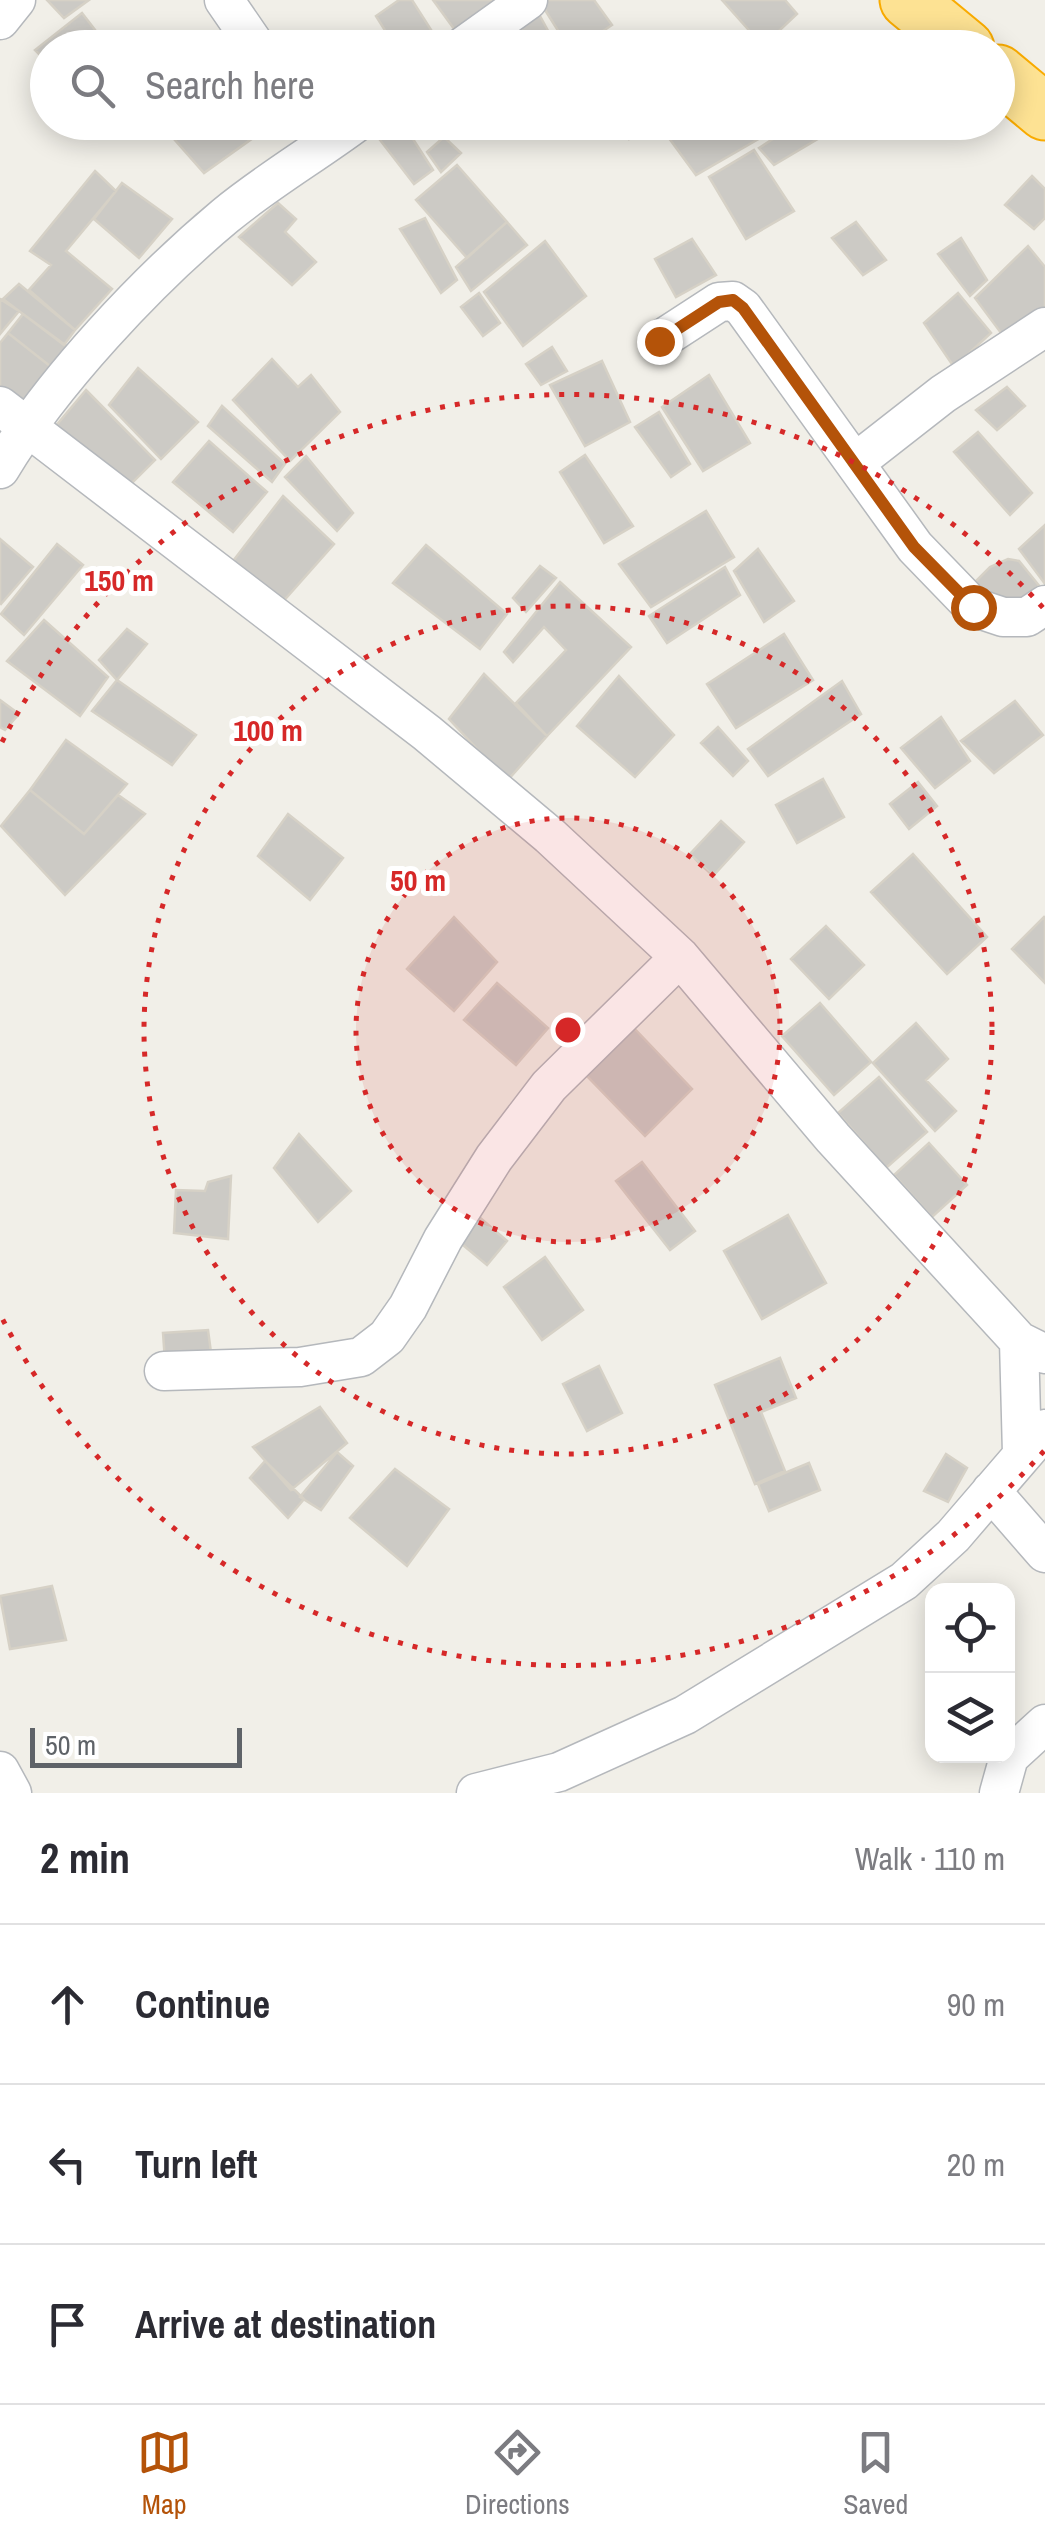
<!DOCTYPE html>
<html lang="en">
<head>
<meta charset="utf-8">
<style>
	:root { --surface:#fff; --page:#f2f2f3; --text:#2b2b33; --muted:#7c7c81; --line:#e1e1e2; --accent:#b45309 }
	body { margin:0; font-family:"Archivo Narrow",sans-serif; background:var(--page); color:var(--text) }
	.controls { position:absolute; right:30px; bottom:30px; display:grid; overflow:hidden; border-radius:20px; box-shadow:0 5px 25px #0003 }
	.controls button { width:90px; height:90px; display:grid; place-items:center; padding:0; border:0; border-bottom:2px solid var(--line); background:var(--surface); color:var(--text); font:50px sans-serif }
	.scale { position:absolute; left:30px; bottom:25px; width:212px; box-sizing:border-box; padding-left:10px; border:5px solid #5f6368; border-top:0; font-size:28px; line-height:35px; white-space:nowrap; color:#5f6368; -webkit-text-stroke:8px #fff; paint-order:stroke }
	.stop { position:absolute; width:30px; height:30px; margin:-22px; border:8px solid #b45309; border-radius:50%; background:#fff }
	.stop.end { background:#b45309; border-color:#fff; box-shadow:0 2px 10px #0008 }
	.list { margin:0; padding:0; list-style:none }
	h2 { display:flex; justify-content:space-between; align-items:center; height:130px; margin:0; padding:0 40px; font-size:42px }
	h2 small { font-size:32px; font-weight:400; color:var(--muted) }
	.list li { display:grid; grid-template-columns:65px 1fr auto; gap:30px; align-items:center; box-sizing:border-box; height:160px; padding:0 40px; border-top:2px solid var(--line) }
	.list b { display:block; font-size:38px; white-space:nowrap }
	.list em { font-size:32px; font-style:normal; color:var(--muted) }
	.icon { flex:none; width:55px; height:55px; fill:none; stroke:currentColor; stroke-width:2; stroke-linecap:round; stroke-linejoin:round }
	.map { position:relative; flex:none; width:1045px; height:1793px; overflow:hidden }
	.search { position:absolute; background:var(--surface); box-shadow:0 5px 25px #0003; left:30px; right:30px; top:30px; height:110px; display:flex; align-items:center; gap:25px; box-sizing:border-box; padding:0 35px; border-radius:55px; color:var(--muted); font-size:38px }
	.sheet { height:610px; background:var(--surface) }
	nav { display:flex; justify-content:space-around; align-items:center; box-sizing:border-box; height:140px; border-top:2px solid var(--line); background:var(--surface); font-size:28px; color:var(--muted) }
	nav a { display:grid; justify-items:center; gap:5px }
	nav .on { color:var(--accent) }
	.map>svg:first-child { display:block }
</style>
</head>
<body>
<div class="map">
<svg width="1045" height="1793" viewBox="0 0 1045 1793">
	<rect width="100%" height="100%" fill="#f1efe8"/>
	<path fill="#cccac5" stroke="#d6d1c6" stroke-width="2.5" d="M47,0h42l-25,18z
		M399,0h13l30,47 -46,1 -20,-32z
		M433,0h59l4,5 -39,28z
		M543,0h51l18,25 -34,23h-9l-29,-46z
		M722,0h63l12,14 -34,32z
		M534,5l18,33 -15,10h-4l-19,-29z
		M82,13l27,35h-61v15l-13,-13z
		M159,122h104l4,6 -63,45z
		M376,122h26l31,48 -19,14 -44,-57z
		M619,122h39v1l-29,16z
		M674,122h114l-92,53 -33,-45z
		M799,122h19l8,12 -52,31 -15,-17z
		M444,137l17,16 -20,19 -14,-20z
		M754,150l40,61 -48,28 -37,-62z
		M457,165l50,57 -40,36 -51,-58z
		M95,171l21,20 -50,60 46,38 -37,41 -46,-40 22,-25 -21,-14z
		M1032,176l13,13v29l-11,11 -29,-24z
		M122,183l50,36 -33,39 -45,-39z
		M278,203l18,16 -11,13 31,30 -24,23 -53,-48z
		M425,218l32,62 -16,13 -41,-64z
		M507,222l20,23 -56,46 -15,-24z
		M856,222l30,38 -23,15 -31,-37z
		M961,238l26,42 -17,16 -32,-42z
		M692,239l24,36 -40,22 -21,-38z
		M545,241l41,55 -63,50 -39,-54z
		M1028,246l17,21v41l-38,33 -32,-43z
		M19,284l56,46 -11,15 -61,-46z
		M479,293l21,30 -17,13 -22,-29z
		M958,293l33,40 -37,34 -30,-44z
		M0,299l19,12 -19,23z
		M23,314l49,36 -17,20 -47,-37z
		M8,333l47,37 -35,43 -20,-14v-56z
		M552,347l15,24 -26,14 -15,-21z
		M272,359l26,28 13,-12 29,37 -50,49 -57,-61z
		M602,361l28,61 -45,24 -35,-61z
		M138,368l60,54 -37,37 -52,-54z
		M709,375l41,68 -47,28 -41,-64z
		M1007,387l18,19 -28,24 -21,-20z
		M86,390l69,70 -28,28 -78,-54z
		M222,406l63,58 -13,18 -64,-56z
		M659,412l31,52 -19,13 -36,-50z
		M978,432l54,61 -22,22 -56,-63z
		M209,441l58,51 -34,40 -60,-50z
		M585,455l48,71 -29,17 -44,-71z
		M306,456l47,57 -16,18 -52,-54z
		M283,496l51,48 -54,61 -47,-44z
		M706,511l28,46 -83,50 -32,-43z
		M1045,525v59l-26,-35z
		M0,539l33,28 -32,37 -1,-1z
		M57,544l26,21 -59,70 -23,-21z
		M426,545l81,69 -27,35 -87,-66z
		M758,549l36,52 -30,21 -30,-51z
		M1008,559l11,2 22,27 -27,23 -41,-13 2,-16 15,-15z
		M540,566l16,12 -30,34 -13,-14z
		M725,567l15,28 -73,48 -18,-27z
		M560,582l71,65 -84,89 -31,-33 50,-53 -22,-23 -31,35 -9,-10z
		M44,620l64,57 -28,39 -73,-55z
		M127,629l20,15 -30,36 -18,-20z
		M784,634l29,46 -77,48 -29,-44z
		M484,674l63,62 -40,45 -58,-62z
		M619,676l55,59 -39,42 -58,-51z
		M117,680l79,55 -24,30 -80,-54z
		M842,681l19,33 -93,62 -20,-27z
		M0,700l19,14 -14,16 -5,-3z
		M1015,701l28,34 -49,38 -33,-32z
		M941,717l29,44 -35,27 -34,-40z
		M718,727l30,34 -15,15 -32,-33z
		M66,740l61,44 -43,50 -54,-44z
		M823,779l21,38 -47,26 -21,-38z
		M918,782l19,24 -28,23 -19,-25z
		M30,790l54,44 34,-39 27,19 -80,81 -64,-69z
		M288,814l55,44 -33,42 -52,-44z
		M721,821l23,21 -31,34 -23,-22z
		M913,854l74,83 -40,37 -76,-82z
		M454,917l43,45 -43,49 -47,-42z
		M1044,917l1,1v65l-33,-34z
		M826,926l38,39 -35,34 -38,-40z
		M497,983l51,45 -32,37 -52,-45z
		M820,1003l51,59 -37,33 -52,-59z
		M916,1023l32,36 -22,21 30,31 -21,20 -62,-68z
		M633,1027l59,62 -47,47 -60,-62z
		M879,1077l48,55 -41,36 -48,-55z
		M299,1134l52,57 -33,31 -44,-54z
		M929,1143l38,42 -35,32 -38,-42z
		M642,1162l53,69 -25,19 -54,-69z
		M231,1176l-3,63 -54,-6 2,-43 29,1 3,-9z
		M788,1215l38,68 -64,36 -38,-68z
		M478,1216l29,25 -20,24 -30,-25z
		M545,1257l38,53 -41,30 -38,-53z
		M208,1330l4,30 -47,1 -2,-28z
		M780,1358l16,40 -35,14 24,59 -30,13 -40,-99z
		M599,1366l23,47 -35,18 -24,-47z
		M320,1407l27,36 -56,47 -38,-43z
		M337,1452l16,14 -32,44 -21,-13z
		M946,1454l21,14 -19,34 -24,-11z
		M265,1461l39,38 -16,19 -38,-40z
		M809,1463l11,27 -51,21 -11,-27z
		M395,1469l54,40 -42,57 -57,-48z
		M52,1586l14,54 -56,9 -10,-53z"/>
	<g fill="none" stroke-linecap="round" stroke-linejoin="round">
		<defs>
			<path id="minor" d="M224,0l33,48
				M0,20l16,-20
				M461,48l67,-48
				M659,341l60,-39 14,-1 10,7 172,239 58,60 30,10h24l18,-12
				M0,406l427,327 123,103 130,121 153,181 186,203 26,13
				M856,462l87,-68 102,-67
				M0,469c52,-87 147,-188 225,-253 41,-34 89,-62 132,-94
				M1019,1341l3,113
				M164,1371l136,-4 61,-10 26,-20 21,-30 35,-68 51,-81 55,-72 131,-129
				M991,1491l54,62
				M0,1771l12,22
				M476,1793l83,-21 126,-57 219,-134 49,-45 92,-107
				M999,1793l10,-36 36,-33"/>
			<path id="highway" d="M908,0l58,48
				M998,73l47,39"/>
		</defs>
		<use href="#minor" stroke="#b5b8bc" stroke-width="41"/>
		<use href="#highway" stroke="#f9ab00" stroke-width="59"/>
		<use href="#minor" stroke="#fff" stroke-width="38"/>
		<use href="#highway" stroke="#fde293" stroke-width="55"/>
	</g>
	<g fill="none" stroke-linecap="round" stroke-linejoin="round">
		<path stroke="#b45309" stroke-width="12" d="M659,341l60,-39 14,-2 10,8 171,239 59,60"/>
	</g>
	<circle cx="568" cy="1030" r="212" fill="#d62828" fill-opacity=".12"/>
	<g fill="none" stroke="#d62828" stroke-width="5" stroke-dasharray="5 10">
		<circle cx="568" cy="1030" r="212"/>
		<circle cx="568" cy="1030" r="424"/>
		<path d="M1044 1451A635 635 0 0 1 2 1318M2 742A635 635 0 0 1 1044 609"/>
	</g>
	<circle cx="568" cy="1030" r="15" fill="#d62828" stroke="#fff" stroke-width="5"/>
	<g font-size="30" text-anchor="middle" font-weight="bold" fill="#d62828" stroke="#fff" stroke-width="10" stroke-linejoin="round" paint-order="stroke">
		<text x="119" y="591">150 m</text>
		<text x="268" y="741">100 m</text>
		<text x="418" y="891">50 m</text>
	</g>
</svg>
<div class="controls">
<button><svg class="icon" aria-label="locate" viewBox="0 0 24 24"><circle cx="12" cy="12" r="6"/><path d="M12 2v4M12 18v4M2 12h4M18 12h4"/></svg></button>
<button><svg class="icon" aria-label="layers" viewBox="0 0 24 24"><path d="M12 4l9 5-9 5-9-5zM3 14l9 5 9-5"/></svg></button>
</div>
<div class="scale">50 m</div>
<div class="stop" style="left:973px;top:607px"></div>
<div class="stop end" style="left:659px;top:341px"></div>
<div class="search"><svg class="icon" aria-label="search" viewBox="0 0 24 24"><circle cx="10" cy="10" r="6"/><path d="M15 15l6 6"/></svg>Search here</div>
</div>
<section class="sheet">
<h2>2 min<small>Walk · 110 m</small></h2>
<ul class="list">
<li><svg class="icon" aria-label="ahead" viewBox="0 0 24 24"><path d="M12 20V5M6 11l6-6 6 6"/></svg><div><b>Continue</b></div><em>90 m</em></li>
<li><svg class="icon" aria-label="left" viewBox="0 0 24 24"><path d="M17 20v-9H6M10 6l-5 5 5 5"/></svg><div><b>Turn left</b></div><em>20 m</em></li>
<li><svg class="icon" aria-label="arrive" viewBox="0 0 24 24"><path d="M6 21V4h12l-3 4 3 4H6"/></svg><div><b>Arrive at destination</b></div></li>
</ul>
</section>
<nav>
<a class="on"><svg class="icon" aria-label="map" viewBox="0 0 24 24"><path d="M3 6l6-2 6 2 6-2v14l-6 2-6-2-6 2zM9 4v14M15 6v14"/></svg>Map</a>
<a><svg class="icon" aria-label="directions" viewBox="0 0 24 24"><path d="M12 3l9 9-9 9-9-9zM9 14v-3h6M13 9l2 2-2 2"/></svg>Directions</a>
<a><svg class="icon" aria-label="saved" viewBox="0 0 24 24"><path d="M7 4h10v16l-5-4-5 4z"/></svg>Saved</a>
</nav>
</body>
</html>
